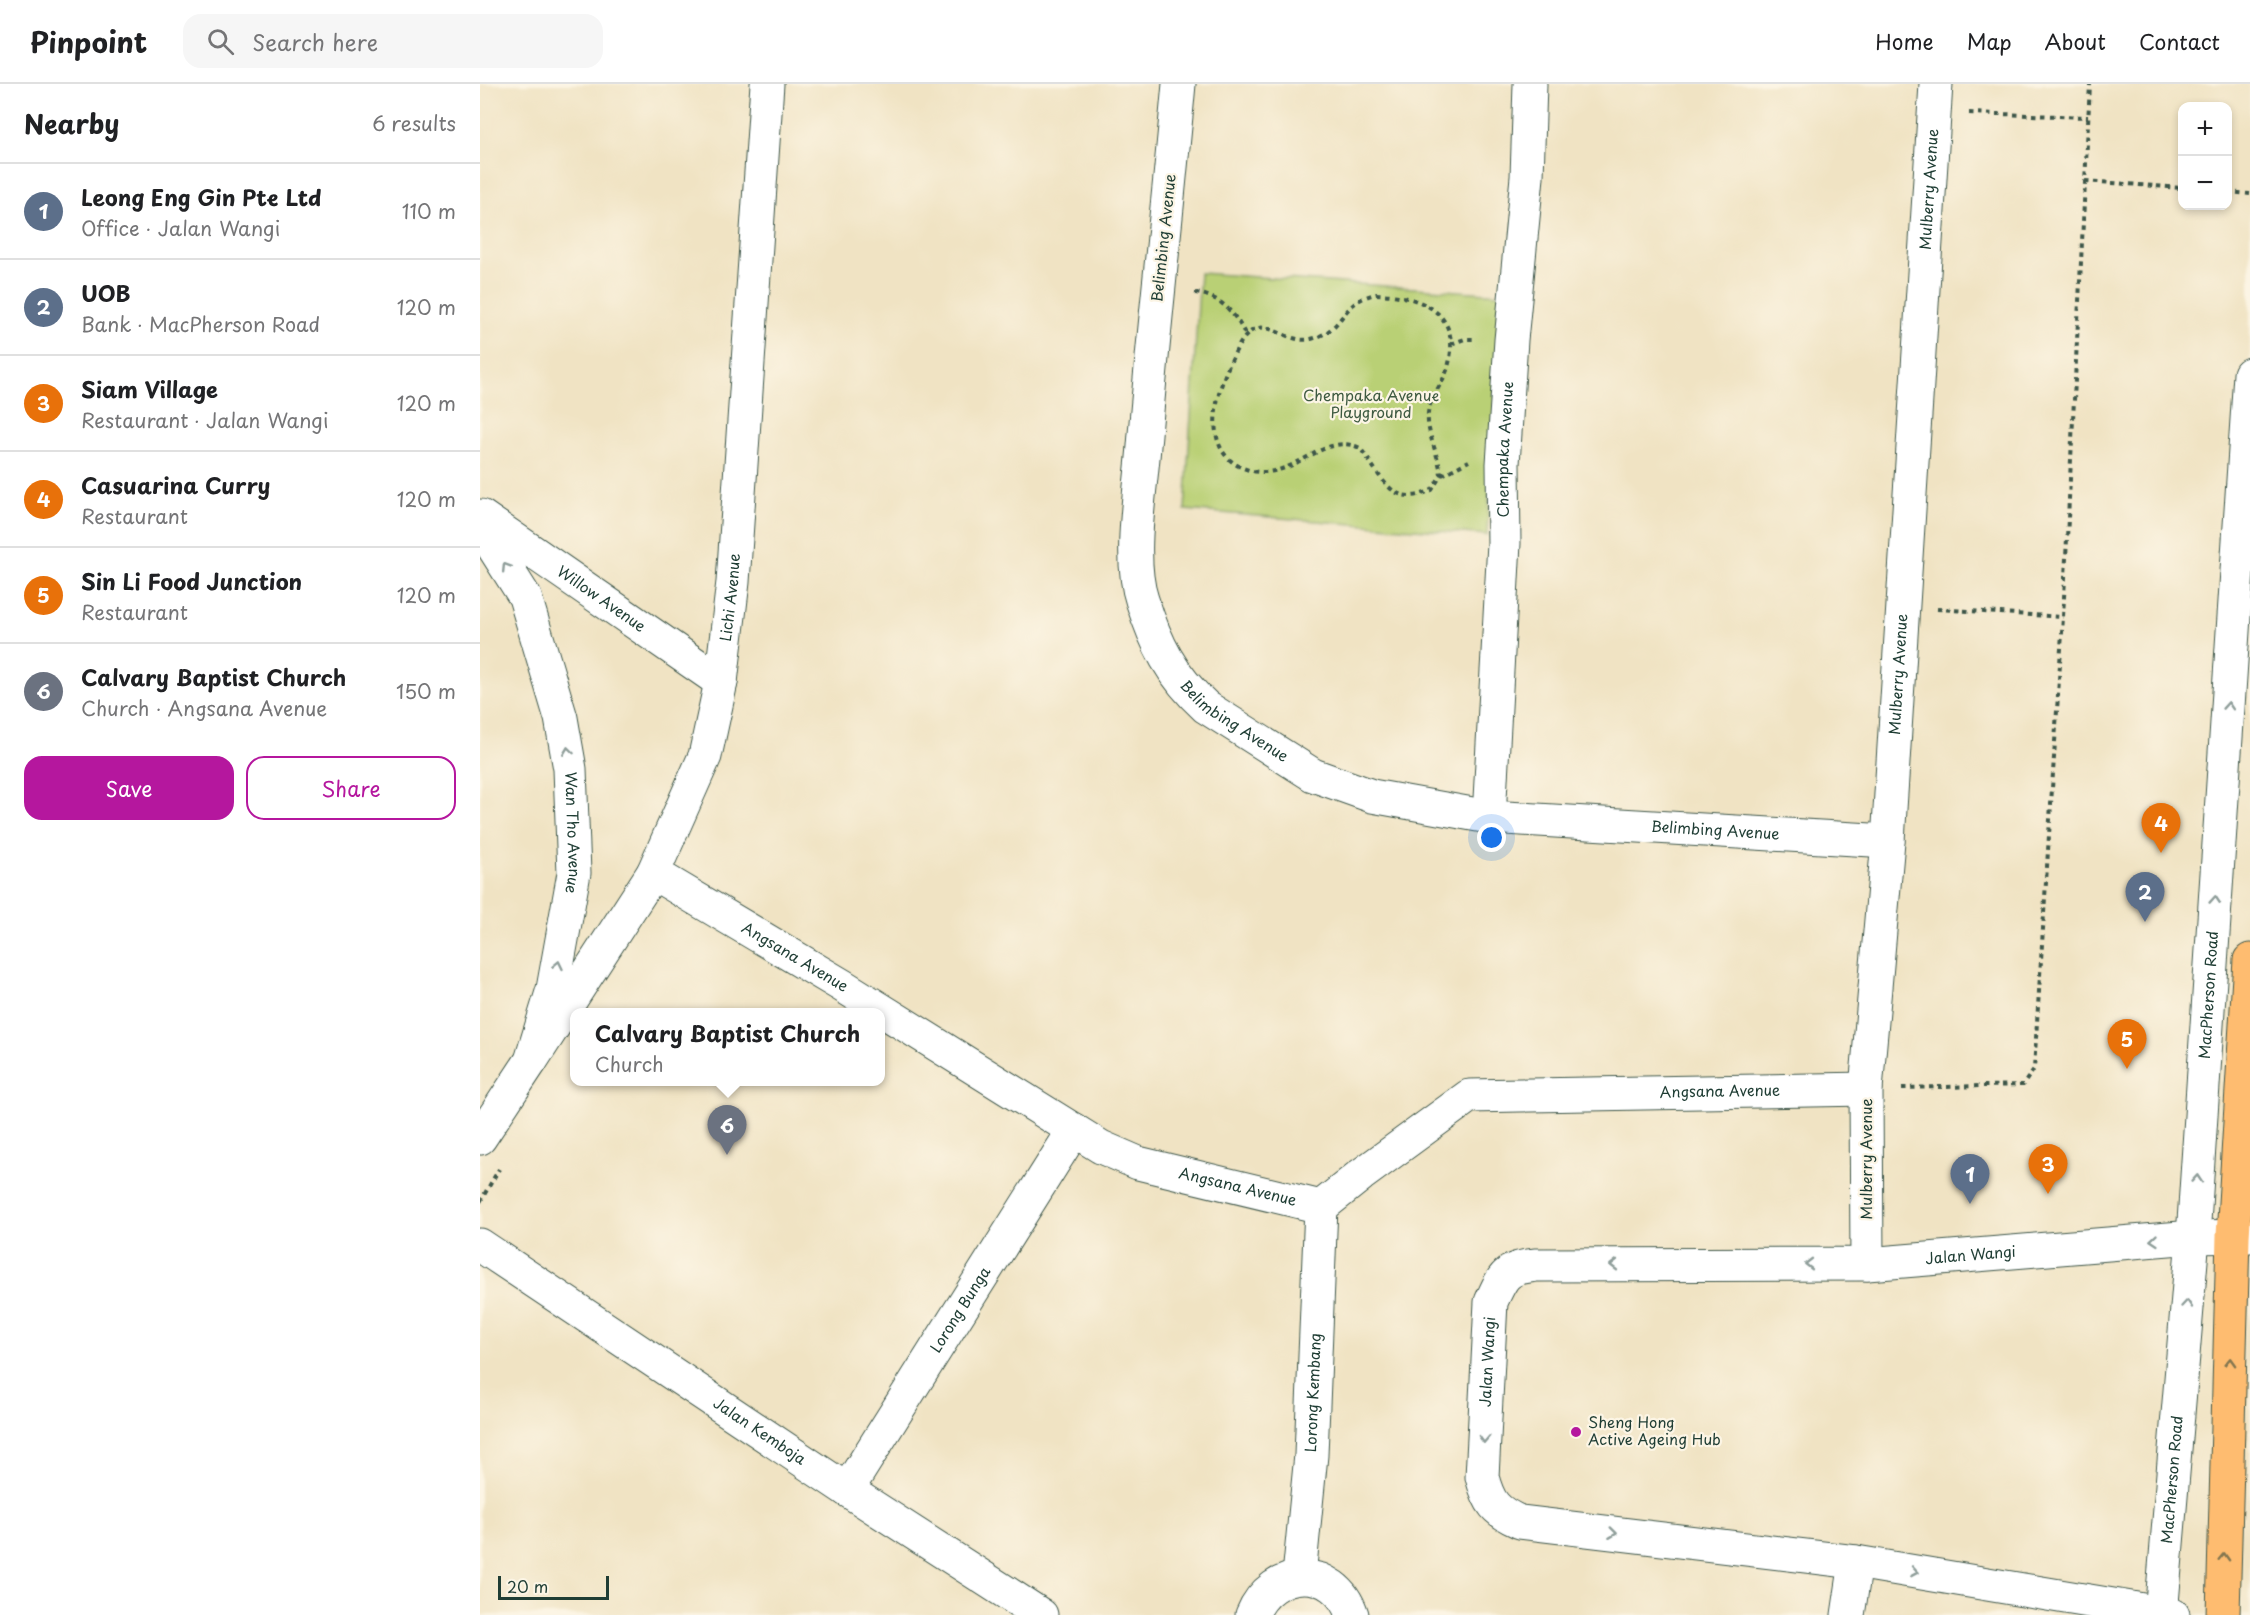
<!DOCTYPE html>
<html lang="en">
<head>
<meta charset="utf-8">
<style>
	:root { --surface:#fff; --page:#f6f6f6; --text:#202124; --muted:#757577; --line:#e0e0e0; --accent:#b5179e }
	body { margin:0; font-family:"Playpen Sans",sans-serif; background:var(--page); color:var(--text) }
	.controls { position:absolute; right:18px; top:18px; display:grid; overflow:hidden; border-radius:12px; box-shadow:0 3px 9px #0003 }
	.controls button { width:54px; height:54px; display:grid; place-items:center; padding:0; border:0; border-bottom:2px solid var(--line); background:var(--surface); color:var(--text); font:30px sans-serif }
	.scale { position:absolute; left:18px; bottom:15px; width:111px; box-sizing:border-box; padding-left:6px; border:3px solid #1f3d34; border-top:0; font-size:16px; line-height:21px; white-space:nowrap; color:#1f3d34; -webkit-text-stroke:4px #fcf5e5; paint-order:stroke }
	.you { position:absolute; left:1012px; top:754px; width:21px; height:21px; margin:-15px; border:4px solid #fff; border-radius:50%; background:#1a73e8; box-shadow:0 0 0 9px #1a73e833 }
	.badge { display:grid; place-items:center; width:39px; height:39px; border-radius:50%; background:var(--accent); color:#fff; font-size:20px; font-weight:700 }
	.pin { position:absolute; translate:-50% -50px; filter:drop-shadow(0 2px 3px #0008) }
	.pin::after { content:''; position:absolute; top:32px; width:21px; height:18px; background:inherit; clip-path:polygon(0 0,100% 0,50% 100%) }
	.popup { position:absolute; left:90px; top:924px; width:315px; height:78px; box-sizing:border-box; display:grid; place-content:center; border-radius:12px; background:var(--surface); filter:drop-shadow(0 2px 4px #0005); font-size:20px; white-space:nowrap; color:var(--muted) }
	.popup b { font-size:22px; color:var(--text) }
	.popup::after { content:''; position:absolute; left:50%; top:100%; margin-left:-12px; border:12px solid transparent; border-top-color:var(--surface) }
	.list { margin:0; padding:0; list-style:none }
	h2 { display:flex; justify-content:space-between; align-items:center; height:78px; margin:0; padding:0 24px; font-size:26px }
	h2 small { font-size:20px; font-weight:400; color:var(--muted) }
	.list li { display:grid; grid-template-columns:39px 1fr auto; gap:18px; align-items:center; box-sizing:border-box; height:96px; padding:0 24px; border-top:2px solid var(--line) }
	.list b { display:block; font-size:22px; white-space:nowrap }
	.list p { margin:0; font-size:20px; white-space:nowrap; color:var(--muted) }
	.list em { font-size:20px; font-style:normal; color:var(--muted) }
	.actions { display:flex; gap:12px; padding:18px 24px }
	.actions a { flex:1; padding:14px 0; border:2px solid var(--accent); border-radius:18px; text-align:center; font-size:21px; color:var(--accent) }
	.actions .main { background:var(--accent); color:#fff }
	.icon { flex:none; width:33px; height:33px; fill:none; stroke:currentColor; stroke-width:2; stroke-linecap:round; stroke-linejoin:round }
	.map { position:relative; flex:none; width:1770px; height:1531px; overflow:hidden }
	header { display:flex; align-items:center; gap:36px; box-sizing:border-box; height:84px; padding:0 30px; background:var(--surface); border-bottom:2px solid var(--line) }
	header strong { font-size:28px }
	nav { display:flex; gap:33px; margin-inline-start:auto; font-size:21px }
	.search { width:420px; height:54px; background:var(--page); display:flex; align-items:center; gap:15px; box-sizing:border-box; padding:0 21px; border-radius:18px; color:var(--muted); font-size:22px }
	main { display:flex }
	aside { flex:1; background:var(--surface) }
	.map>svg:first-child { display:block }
</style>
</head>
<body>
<header>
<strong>Pinpoint</strong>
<div class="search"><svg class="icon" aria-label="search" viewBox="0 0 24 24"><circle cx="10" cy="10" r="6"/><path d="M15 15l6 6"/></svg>Search here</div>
<nav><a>Home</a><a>Map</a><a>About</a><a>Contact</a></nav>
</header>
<main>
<aside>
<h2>Nearby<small>6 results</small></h2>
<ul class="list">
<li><span class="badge" style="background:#5c6f8a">1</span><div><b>Leong Eng Gin Pte Ltd</b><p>Office · Jalan Wangi</p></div><em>110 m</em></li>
<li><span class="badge" style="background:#5c6f8a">2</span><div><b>UOB</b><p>Bank · MacPherson Road</p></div><em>120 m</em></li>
<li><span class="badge" style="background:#e8710a">3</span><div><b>Siam Village</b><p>Restaurant · Jalan Wangi</p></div><em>120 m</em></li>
<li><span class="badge" style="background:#e8710a">4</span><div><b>Casuarina Curry</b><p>Restaurant</p></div><em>120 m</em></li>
<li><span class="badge" style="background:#e8710a">5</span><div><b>Sin Li Food Junction</b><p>Restaurant</p></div><em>120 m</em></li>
<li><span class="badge" style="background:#6b7280">6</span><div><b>Calvary Baptist Church</b><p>Church · Angsana Avenue</p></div><em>150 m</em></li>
</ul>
<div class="actions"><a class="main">Save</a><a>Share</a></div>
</aside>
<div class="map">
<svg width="1770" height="1531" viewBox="0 0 1770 1531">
	<rect width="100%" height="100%" fill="#fcf5e5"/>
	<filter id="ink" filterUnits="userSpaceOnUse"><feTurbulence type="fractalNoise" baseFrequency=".0167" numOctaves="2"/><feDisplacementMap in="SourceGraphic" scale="12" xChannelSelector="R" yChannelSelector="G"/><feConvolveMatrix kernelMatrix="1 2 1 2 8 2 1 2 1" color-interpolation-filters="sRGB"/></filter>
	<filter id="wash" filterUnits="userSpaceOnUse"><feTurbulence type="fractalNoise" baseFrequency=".008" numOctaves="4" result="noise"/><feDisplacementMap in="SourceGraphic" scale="24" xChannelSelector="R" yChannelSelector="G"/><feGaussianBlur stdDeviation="1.35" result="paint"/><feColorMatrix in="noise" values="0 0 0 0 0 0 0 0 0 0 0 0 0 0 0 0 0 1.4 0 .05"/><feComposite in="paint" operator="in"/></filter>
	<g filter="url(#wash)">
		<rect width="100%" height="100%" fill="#f0e3c3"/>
		<path fill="#b9d074" stroke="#6c8654" stroke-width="1.5" d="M720,189l300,21 -13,241 -302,-25z"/>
	</g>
	<g filter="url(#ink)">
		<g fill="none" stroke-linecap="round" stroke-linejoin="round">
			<defs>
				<g id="minor">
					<path id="s1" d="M699,0c-11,121 -25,241 -35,362 -3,43 -16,112 -2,154 14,44 29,75 64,107l107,68 59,21 117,21 399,24"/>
					<path id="s2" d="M1,432l240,166"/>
					<path id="s3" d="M0,442l45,71 36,121 9,51 4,104 -21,116 -22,72 -51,77"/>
					<path id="s4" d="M1009,733l15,-274 -1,-79 8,-124 16,-163 3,-93"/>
					<path id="s5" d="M173,789l190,113 258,161 37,16 183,44"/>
					<path id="s6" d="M51,977l122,-188 52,-117 16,-74 12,-100 34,-498"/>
					<path id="s7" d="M841,1123l40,-32 108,-79 397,-7"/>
					<path id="s8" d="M0,1161l367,245 194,125"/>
					<path id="s9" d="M1387,1180l-1,-175 22,-248 48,-757"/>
					<path id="s10" d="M367,1406l227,-360"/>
					<path id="s11" d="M819,1492l12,-121 10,-248"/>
					<path d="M772,1531c20,-49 83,-52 100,0"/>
					<path d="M1368,1531l8,-53"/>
					<path id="s12" d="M1681,1531l32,-378 57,-863"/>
					<path id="s13" d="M1693,1531l-317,-53 -336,-40c-25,-11 -31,-19 -38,-45l9,-175c12,-27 15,-34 45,-37l331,-1 326,-27 57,-1"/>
				</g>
				<path id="major" d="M1743,1531l10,-379 17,-276"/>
			</defs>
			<use href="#minor" stroke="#3e5649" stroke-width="35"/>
			<use href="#major" stroke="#3e5649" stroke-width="35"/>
			<path stroke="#3e5649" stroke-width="4" stroke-dasharray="4.5 4.5" stroke-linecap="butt" d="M1489,29l119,4
				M1605,97l97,7
				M1748,108l22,2
				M715,209c26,3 40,20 51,43
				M896,210c45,1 87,19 72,73 -4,15 -18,30 -20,46 -2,21 11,41 13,62l-9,15c-41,20 -50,-14 -72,-42 -38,-18 -66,35 -111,22 -49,-14 -35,-74 -18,-109 5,-11 12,-26 24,-32 16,-7 34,15 56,10 35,-9 28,-37 65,-45z
				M971,260l14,-5h11
				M962,391l27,-14
				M1457,525l126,8
				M1422,1004l121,-3 11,-16 29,-452 27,-533
				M0,1118l19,-33"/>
			<use href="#minor" stroke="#fff" stroke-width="33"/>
			<use href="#major" stroke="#febc70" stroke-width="33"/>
		</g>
		<defs><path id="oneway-chevron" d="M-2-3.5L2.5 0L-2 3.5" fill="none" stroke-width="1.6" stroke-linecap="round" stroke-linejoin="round" transform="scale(1.5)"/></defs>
		<g stroke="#8f9e9a">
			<use href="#oneway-chevron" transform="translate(26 483) rotate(-122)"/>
			<use href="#oneway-chevron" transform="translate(1748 622) rotate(-86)"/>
			<use href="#oneway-chevron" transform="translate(88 667) rotate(-98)"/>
			<use href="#oneway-chevron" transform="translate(1735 816) rotate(-86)"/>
			<use href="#oneway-chevron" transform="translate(78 881) rotate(-78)"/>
			<use href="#oneway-chevron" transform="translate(1717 1095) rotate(-86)"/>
			<use href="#oneway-chevron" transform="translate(1674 1156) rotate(175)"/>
			<use href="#oneway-chevron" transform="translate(1329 1180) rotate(180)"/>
			<use href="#oneway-chevron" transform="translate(1134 1181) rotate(180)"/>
			<use href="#oneway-chevron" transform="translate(1707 1220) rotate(-85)"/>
			<use href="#oneway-chevron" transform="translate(1004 1355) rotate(92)"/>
			<use href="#oneway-chevron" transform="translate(1133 1449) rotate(7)"/>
			<use href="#oneway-chevron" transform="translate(1434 1488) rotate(10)"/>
		</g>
		<g stroke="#83764f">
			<use href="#oneway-chevron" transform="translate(1750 1278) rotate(-88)"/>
			<use href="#oneway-chevron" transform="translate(1744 1473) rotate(-88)"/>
		</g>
	</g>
	<circle fill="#b5179e" stroke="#fcf5e5" stroke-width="2" cx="1096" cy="1348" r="6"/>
	<g text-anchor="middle" stroke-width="4.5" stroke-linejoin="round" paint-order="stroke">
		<g font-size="15" fill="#1f3d34" stroke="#fcf5e5">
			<text dy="5" stroke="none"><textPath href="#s9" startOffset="1077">Mulberry Avenue</textPath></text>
			<text transform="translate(684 154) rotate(-84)" y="5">Belimbing Avenue</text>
			<text dy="5" stroke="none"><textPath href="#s4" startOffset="368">Chempaka Avenue</textPath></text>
			<text dy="5" stroke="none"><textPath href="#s6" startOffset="513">Lichi Avenue</textPath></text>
			<text dy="5" stroke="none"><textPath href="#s2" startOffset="146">Willow Avenue</textPath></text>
			<text dy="5" stroke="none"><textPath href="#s9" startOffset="591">Mulberry Avenue</textPath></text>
			<text dy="5" stroke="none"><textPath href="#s1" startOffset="676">Belimbing Avenue</textPath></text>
			<text dy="5" stroke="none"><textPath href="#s1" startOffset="1180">Belimbing Avenue</textPath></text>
			<text dy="5" stroke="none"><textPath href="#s3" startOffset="326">Wan Tho Avenue</textPath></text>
			<text dy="5" stroke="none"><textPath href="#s5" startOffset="165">Angsana Avenue</textPath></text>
			<text dy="5" stroke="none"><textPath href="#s12" startOffset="622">MacPherson Road</textPath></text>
			<text dy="5" stroke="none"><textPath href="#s7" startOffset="436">Angsana Avenue</textPath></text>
			<text transform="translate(1387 1075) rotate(-90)" y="5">Mulberry Avenue</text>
			<text dy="5" stroke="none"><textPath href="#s5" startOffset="668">Angsana Avenue</textPath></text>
			<text dy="5" stroke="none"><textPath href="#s13" startOffset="1395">Jalan Wangi</textPath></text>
			<text dy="5" stroke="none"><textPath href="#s10" startOffset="213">Lorong Bunga</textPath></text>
			<text dy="5" stroke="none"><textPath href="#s13" startOffset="837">Jalan Wangi</textPath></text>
			<text dy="5" stroke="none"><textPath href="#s11" startOffset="184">Lorong Kembang</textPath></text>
			<text dy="5" stroke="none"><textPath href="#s8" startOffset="336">Jalan Kemboja</textPath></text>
			<text dy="5" stroke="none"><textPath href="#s12" startOffset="136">MacPherson Road</textPath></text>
		</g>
		<g font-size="15" fill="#3e5a41" stroke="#fcf5e5">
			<text x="891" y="317">Chempaka Avenue<tspan x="891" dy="17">Playground</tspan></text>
		</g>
		<g font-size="15" fill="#1f3d34" stroke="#fcf5e5" text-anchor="start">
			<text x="1108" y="1344">Sheng Hong<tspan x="1108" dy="17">Active Ageing Hub</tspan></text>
		</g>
	</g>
</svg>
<div class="controls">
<button>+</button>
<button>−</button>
</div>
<div class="scale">20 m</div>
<div class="you"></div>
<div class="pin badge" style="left:1490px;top:1120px;background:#5c6f8a">1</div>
<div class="pin badge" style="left:1665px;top:838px;background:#5c6f8a">2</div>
<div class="pin badge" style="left:1568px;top:1110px;background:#e8710a">3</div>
<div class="pin badge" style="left:1681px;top:769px;background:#e8710a">4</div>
<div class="pin badge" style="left:1647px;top:985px;background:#e8710a">5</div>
<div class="pin badge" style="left:247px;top:1071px;background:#6b7280">6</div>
<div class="popup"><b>Calvary Baptist Church</b>Church</div>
</div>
</main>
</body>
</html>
